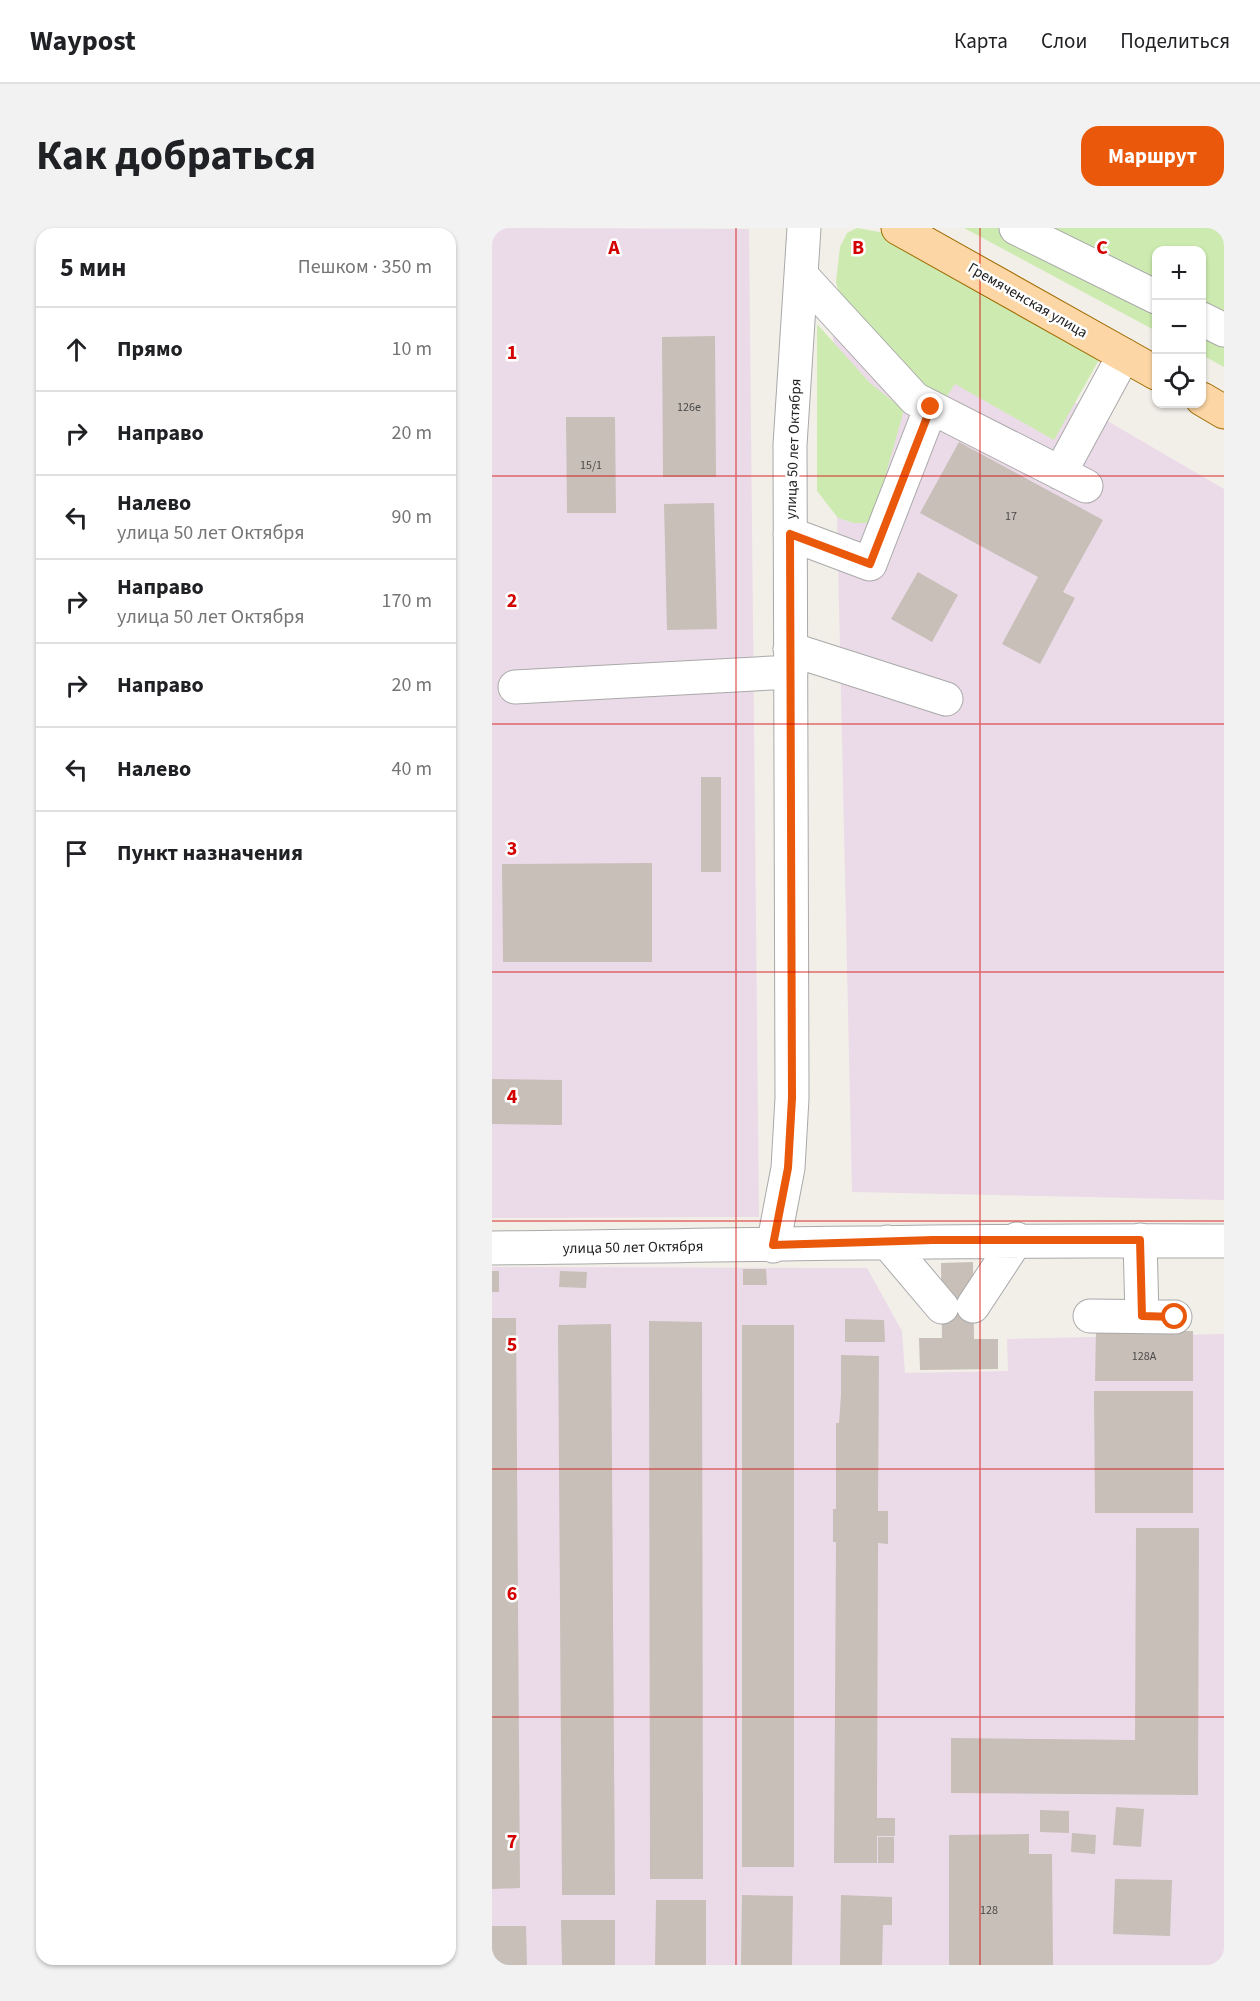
<!DOCTYPE html>
<html lang="ru">
<head>
<meta charset="utf-8">
<style>
	:root { --surface:#fff; --page:#f2f2f2; --text:#202124; --muted:#757577; --line:#e0e0e0; --accent:#ea580c }
	body { margin:0; font-family:"Source Sans 3",sans-serif; background:var(--page); color:var(--text) }
	.controls { position:absolute; right:18px; top:18px; display:grid; overflow:hidden; border-radius:12px; box-shadow:0 2px 4px #0004 }
	.controls button { width:54px; height:54px; display:grid; place-items:center; padding:0; border:0; border-bottom:2px solid var(--line); background:var(--surface); color:var(--text); font:30px sans-serif }
	.stop { position:absolute; width:18px; height:18px; margin:-14px; border:4px solid #ea580c; border-radius:50%; background:#fff }
	.stop.end { background:#ea580c; border-color:#fff; box-shadow:0 2px 6px #0008 }
	.list { margin:0; padding:0; list-style:none }
	h2 { display:flex; justify-content:space-between; align-items:center; height:78px; margin:0; padding:0 24px; font-size:26px }
	h2 small { font-size:20px; font-weight:400; color:var(--muted) }
	.list li { display:grid; grid-template-columns:39px 1fr auto; gap:18px; align-items:center; box-sizing:border-box; height:84px; padding:0 24px; border-top:2px solid var(--line) }
	.list b { display:block; font-size:22px; white-space:nowrap }
	.list p { margin:0; font-size:20px; white-space:nowrap; color:var(--muted) }
	.list em { font-size:20px; font-style:normal; color:var(--muted) }
	.icon { flex:none; width:33px; height:33px; fill:none; stroke:currentColor; stroke-width:2; stroke-linecap:round; stroke-linejoin:round }
	.map { position:relative; flex:none; width:732px; height:1737px; overflow:hidden; border-radius:18px }
	header { display:flex; align-items:center; gap:36px; box-sizing:border-box; height:84px; padding:0 30px; background:var(--surface); border-bottom:2px solid var(--line) }
	header strong { font-size:28px }
	nav { display:flex; gap:33px; margin-inline-start:auto; font-size:21px }
	.intro { display:flex; align-items:center; justify-content:space-between; box-sizing:border-box; height:144px; padding:0 36px }
	h1 { margin:0; font-size:42px }
	.button { padding:15px 27px; border-radius:18px; background:var(--accent); color:#fff; font-size:21px; font-weight:700 }
	main { display:flex; gap:36px; padding:0 36px }
	aside { flex:1; background:var(--surface); border-radius:18px; box-shadow:0 2px 4px #0004 }
	.map>svg:first-child { display:block }
</style>
</head>
<body>
<header>
<strong>Waypost</strong>
<nav><a>Карта</a><a>Слои</a><a>Поделиться</a></nav>
</header>
<div class="intro"><h1>Как добраться</h1><a class="button">Маршрут</a></div>
<main>
<aside>
<h2>5 мин<small>Пешком · 350 m</small></h2>
<ul class="list">
<li><svg class="icon" aria-label="ahead" viewBox="0 0 24 24"><path d="M12 20V5M6 11l6-6 6 6"/></svg><div><b>Прямо</b></div><em>10 m</em></li>
<li><svg class="icon" aria-label="right" viewBox="0 0 24 24"><path d="M7 20v-9h11M14 6l5 5-5 5"/></svg><div><b>Направо</b></div><em>20 m</em></li>
<li><svg class="icon" aria-label="left" viewBox="0 0 24 24"><path d="M17 20v-9H6M10 6l-5 5 5 5"/></svg><div><b>Налево</b><p>улица 50 лет Октября</p></div><em>90 m</em></li>
<li><svg class="icon" aria-label="right" viewBox="0 0 24 24"><path d="M7 20v-9h11M14 6l5 5-5 5"/></svg><div><b>Направо</b><p>улица 50 лет Октября</p></div><em>170 m</em></li>
<li><svg class="icon" aria-label="right" viewBox="0 0 24 24"><path d="M7 20v-9h11M14 6l5 5-5 5"/></svg><div><b>Направо</b></div><em>20 m</em></li>
<li><svg class="icon" aria-label="left" viewBox="0 0 24 24"><path d="M17 20v-9H6M10 6l-5 5 5 5"/></svg><div><b>Налево</b></div><em>40 m</em></li>
<li><svg class="icon" aria-label="arrive" viewBox="0 0 24 24"><path d="M6 21V4h12l-3 4 3 4H6"/></svg><div><b>Пункт назначения</b></div></li>
</ul>
</aside>
<div class="map">
<svg width="732" height="1737" viewBox="0 0 732 1737">
	<rect width="100%" height="100%" fill="#f2efe9"/>
	<path fill="#ebdbe8" d="M0,0l257,1 10,988 -267,1z
		M381,56l351,205v711l-372,-8 -19,-858z
		M0,1039l375,1 35,63 3,42 103,-2 -1,-32 217,-5v631h-732z"/>
	<path fill="#cdebb0" d="M365,0l28,5 215,125 -46,82 -99,-56 -12,18 -52,-43 -49,-55 -6,-22 4,-35 7,-14z
		M472,0h260v139l-22,-12v-105h-46v81z
		M325,96l53,59 34,27 -32,113h-18l-16,-5 -21,-27z"/>
	<path fill="#c7bfb8" d="M223,108l1,141h-53l-1,-140z
		M74,189h49l1,96h-49z
		M467,214l144,78 -40,72 12,6 -35,66 -38,-20 36,-67 -118,-64z
		M222,275l3,126 -50,1 -3,-126z
		M426,344l40,23 -26,47 -41,-23z
		M209,549h20v95h-20z
		M160,635v99h-149l-1,-98z
		M0,851l70,1v45l-70,-1z
		M481,1034l1,77h24v30l-78,1 -1,-32h23l-1,-75z
		M251,1041h23l1,16h-24z
		M0,1043h7v21h-7z
		M68,1043l27,1 -1,16 -27,-1z
		M0,1090h24l4,570 -28,1z
		M353,1091l39,1 1,22h-40z
		M157,1093l53,1 1,557h-53z
		M119,1096l4,571h-53l-4,-570z
		M250,1097h52v542h-52z
		M604,1102l97,1v50h-98z
		M349,1127l38,1 -1,155h10v33l-10,-1 -1,275h18v18h-18v27h-43l2,-321h-3v-33h3v-86h3l2,-28z
		M602,1163h99v122h-98z
		M644,1300h63l-1,267 -247,-2v-55l184,2z
		M624,1579l28,2 -3,38 -28,-2z
		M548,1582l29,1v22l-29,-1z
		M580,1605l24,2 -1,19 -24,-2z
		M537,1606v20h23l1,111h-104v-130z
		M386,1609h16v26h-16z
		M623,1651l57,1 -2,56 -57,-2z
		M250,1667l51,1 -1,69h-51z
		M349,1667l51,2v28h-9l-1,40h-42z
		M164,1672h50v65h-51z
		M69,1692h54v45h-53z
		M0,1698h34l1,39h-35z"/>
	<g fill="none" stroke-linecap="round" stroke-linejoin="round">
		<defs>
			<path id="minor" d="M524,0l140,69
				M309,47l114,124 171,87
				M710,91l22,11
				M568,245l64,-118
				M298,306l80,30 61,-157
				M298,421l156,50
				M23,459l276,-15
				M648,1012l2,76
				M395,1014l55,65
				M281,1018l15,-78 4,-70 -2,-653 14,-217
				M0,1020c244,-2 488,-9 732,-7
				M481,1078l44,-67
				M598,1088l85,1"/>
			<path id="major" d="M406,0l258,145
				M710,171l22,13"/>
		</defs>
		<use href="#minor" stroke="#a9a9a9" stroke-width="35"/>
		<use href="#major" stroke="#a06b00" stroke-width="35"/>
		<use href="#minor" stroke="#fff" stroke-width="33"/>
		<use href="#major" stroke="#fcd6a4" stroke-width="33"/>
	</g>
	<g fill="none" stroke-linecap="round" stroke-linejoin="round">
		<path stroke="#ea580c" stroke-width="8" d="M439,179l-61,157 -80,-30 2,564 -4,70 -15,77 160,-5h207l2,76 33,1"/>
	</g>
	<path fill="none" stroke="#d40000" stroke-width="1.5" stroke-opacity="0.55" d="M244,0v1737M488,0v1737M0,248h732M0,496h732M0,744h732M0,993h732M0,1241h732M0,1489h732"/>
	<g text-anchor="middle" stroke-width="5" stroke-linejoin="round" paint-order="stroke">
		<g font-size="12" fill="#4b4948">
			<text x="197" y="183">126е</text>
			<text x="99" y="241">15/1</text>
			<text x="519" y="292">17</text>
			<text x="652" y="1132">128А</text>
			<text x="497" y="1686">128</text>
		</g>
		<g font-size="15" fill="#222" stroke="#fff">
			<text transform="translate(536 72) rotate(30)" y="5">Гремяченская улица</text>
			<text transform="translate(301 221) rotate(-88)" y="5">улица 50 лет Октября</text>
			<text transform="translate(141 1019) rotate(-1)" y="5">улица 50 лет Октября</text>
		</g>
	</g>
	<g font-size="20" text-anchor="middle" font-weight="bold" fill="#d40000" stroke="#fff" stroke-width="5" stroke-linejoin="round" paint-order="stroke">
		<text x="122" y="26">A</text>
		<text x="366" y="26">B</text>
		<text x="610" y="26">C</text>
		<text x="20" y="131">1</text>
		<text x="20" y="379">2</text>
		<text x="20" y="627">3</text>
		<text x="20" y="875">4</text>
		<text x="20" y="1123">5</text>
		<text x="20" y="1372">6</text>
		<text x="20" y="1620">7</text>
	</g>
</svg>
<div class="controls">
<button>+</button>
<button>−</button>
<button><svg class="icon" aria-label="locate" viewBox="0 0 24 24"><circle cx="12" cy="12" r="6"/><path d="M12 2v4M12 18v4M2 12h4M18 12h4"/></svg></button>
</div>
<div class="stop" style="left:683px;top:1089px"></div>
<div class="stop end" style="left:439px;top:179px"></div>
</div>
</main>
</body>
</html>
